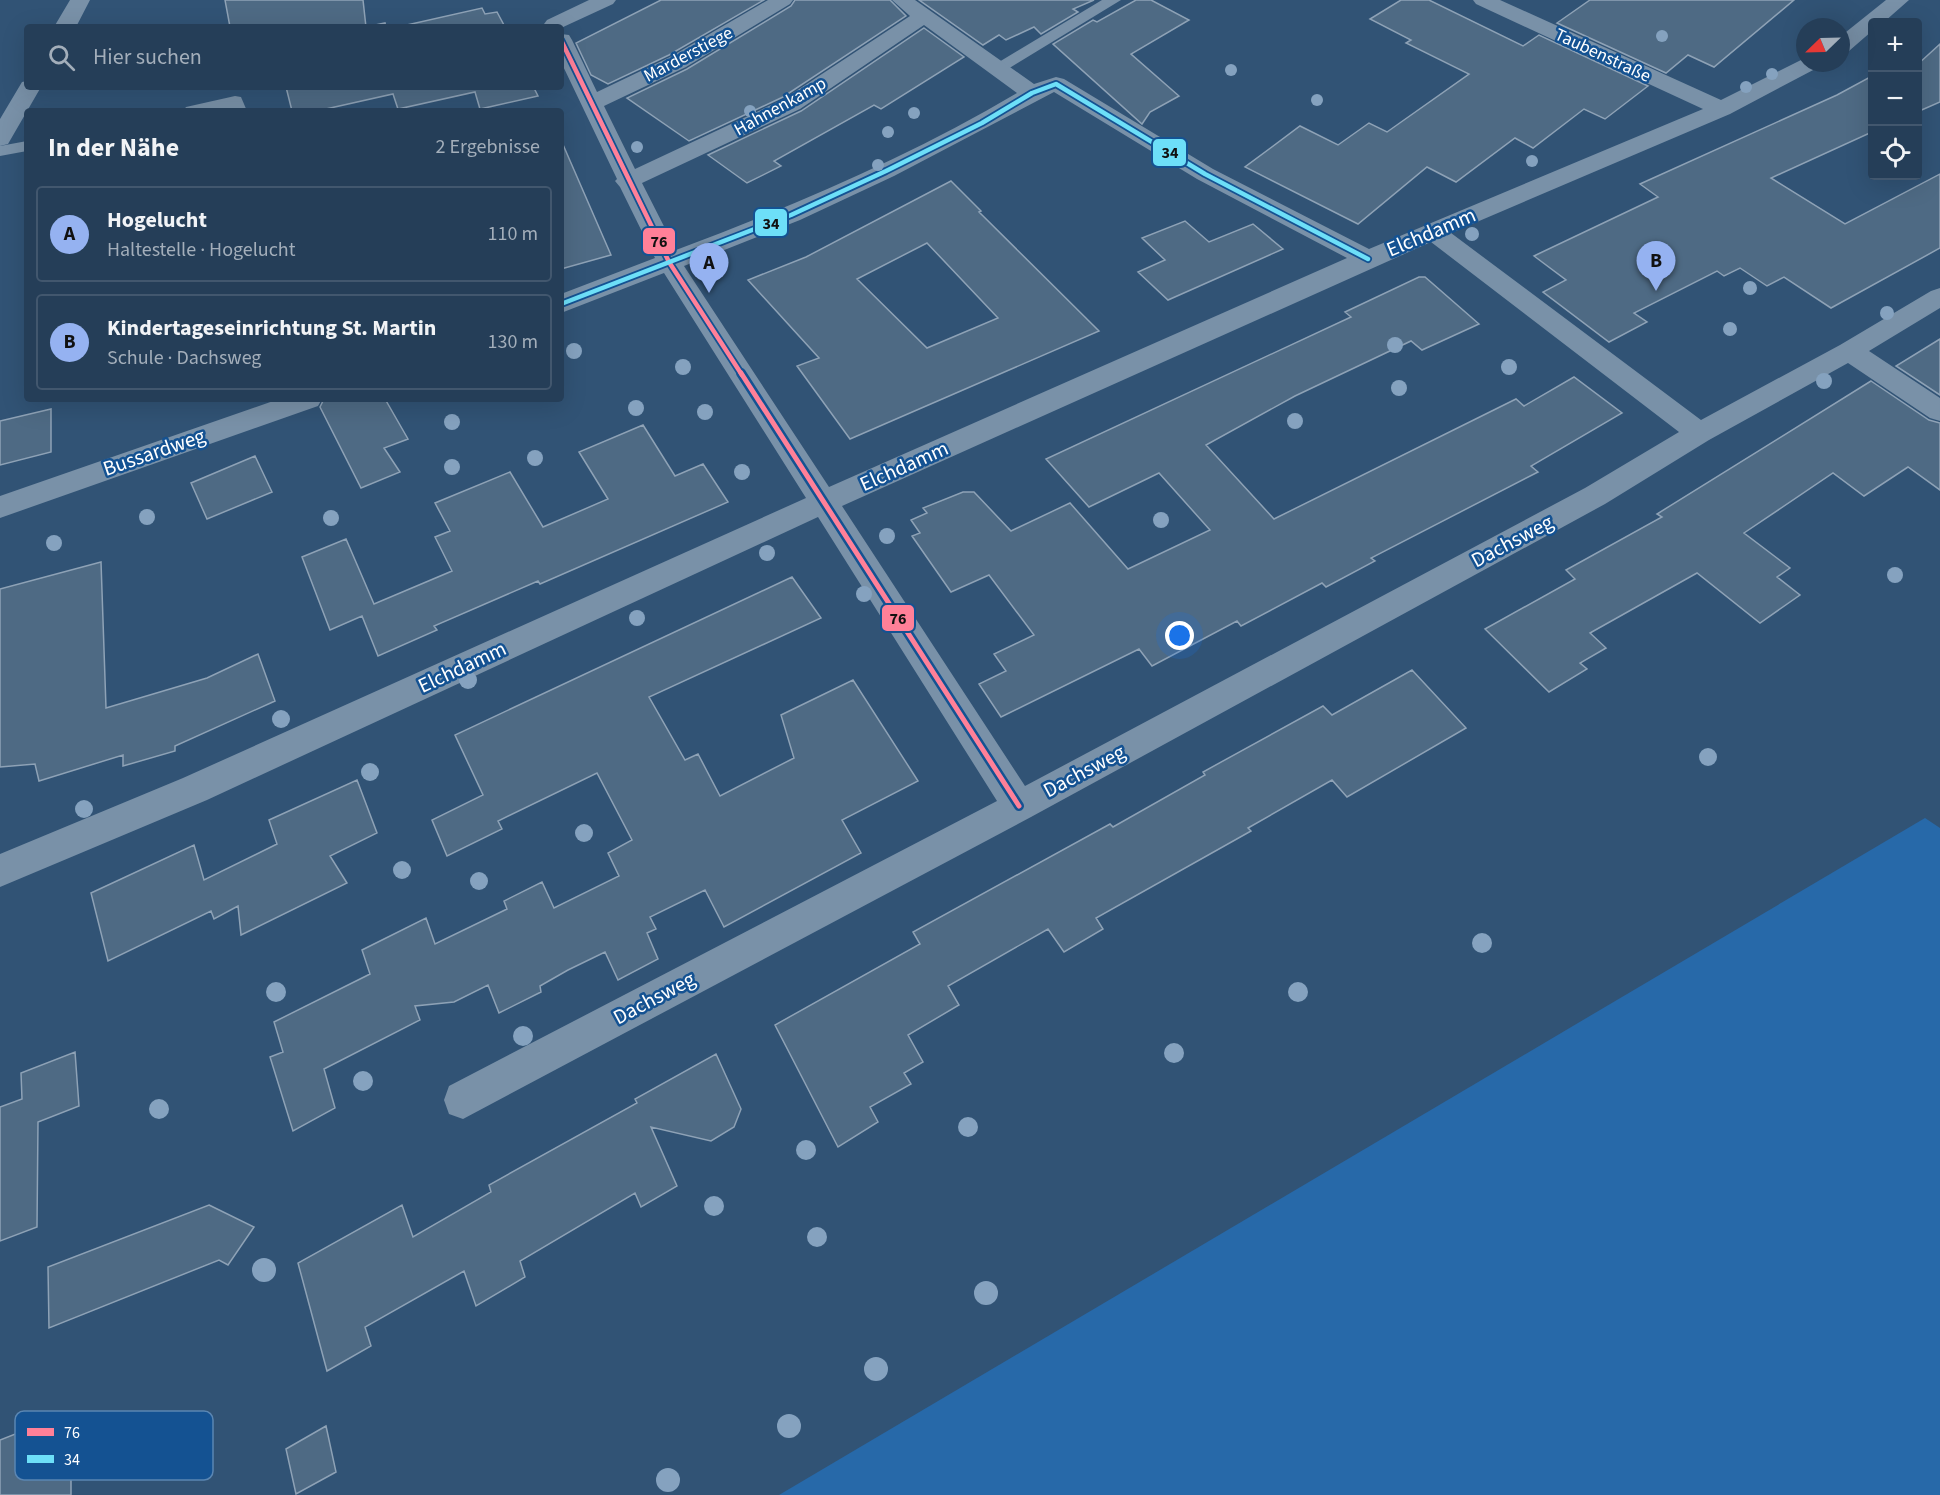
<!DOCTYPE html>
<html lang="de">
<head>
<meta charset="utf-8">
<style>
	:root { --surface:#253e58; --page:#2d455e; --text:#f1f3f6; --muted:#a3aeba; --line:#42576e; --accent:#95b2f1 }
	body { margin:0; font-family:"Source Sans 3",sans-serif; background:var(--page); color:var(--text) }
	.controls { position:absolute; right:18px; top:18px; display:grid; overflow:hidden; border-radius:6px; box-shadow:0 6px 24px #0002 }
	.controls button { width:54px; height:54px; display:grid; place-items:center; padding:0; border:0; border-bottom:2px solid var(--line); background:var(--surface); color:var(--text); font:30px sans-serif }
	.compass { position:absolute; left:1796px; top:18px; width:54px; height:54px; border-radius:50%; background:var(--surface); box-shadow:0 6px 24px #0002; rotate:247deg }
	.you { position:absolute; left:1180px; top:636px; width:21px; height:21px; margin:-15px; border:4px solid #fff; border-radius:50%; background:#1a73e8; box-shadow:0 0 0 9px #1a73e833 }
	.badge { display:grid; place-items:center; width:39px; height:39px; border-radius:50%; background:var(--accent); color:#111; font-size:20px; font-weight:700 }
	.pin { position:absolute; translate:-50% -50px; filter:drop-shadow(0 2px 3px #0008) }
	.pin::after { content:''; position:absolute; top:32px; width:21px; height:18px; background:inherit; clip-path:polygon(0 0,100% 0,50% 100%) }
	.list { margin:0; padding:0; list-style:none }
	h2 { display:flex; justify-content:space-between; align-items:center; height:78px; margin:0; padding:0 24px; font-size:26px }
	h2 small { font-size:20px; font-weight:400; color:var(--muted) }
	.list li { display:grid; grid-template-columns:39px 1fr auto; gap:18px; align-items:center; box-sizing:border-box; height:96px; margin:0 12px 12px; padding:0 12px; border:2px solid var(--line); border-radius:6px }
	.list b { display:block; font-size:22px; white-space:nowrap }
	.list p { margin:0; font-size:20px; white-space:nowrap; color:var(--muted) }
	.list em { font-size:20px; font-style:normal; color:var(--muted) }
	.icon { flex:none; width:33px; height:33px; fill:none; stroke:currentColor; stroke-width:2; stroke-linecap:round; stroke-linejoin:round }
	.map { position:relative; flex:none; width:1940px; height:1495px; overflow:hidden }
	.search { position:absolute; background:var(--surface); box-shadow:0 6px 24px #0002; left:24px; top:24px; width:540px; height:66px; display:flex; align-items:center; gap:15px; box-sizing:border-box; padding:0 21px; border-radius:6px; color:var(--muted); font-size:22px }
	.panel { position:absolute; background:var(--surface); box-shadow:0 6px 24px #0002; left:24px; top:108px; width:540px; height:294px; border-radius:6px }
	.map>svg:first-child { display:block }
</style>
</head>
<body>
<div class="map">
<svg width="1940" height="1495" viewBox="0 0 1940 1495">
	<rect width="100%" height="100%" fill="#315375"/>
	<path fill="#2769a9" d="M1925,818l15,10v667h-1161z"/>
	<path fill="#4e6a84" stroke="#8ea2b6" stroke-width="1.5" fill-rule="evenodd" d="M225,0h138l3,27 19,-4 1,4h-156z
		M661,0h103l-95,55 -61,29 -17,-9 -15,-32z
		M795,0h95l16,16 -123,81 -94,44 -62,-43 60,-29 104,-63z
		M919,0h175l-21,9 5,3 -37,22 -7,-7 -28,13 -7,-5 -16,10z
		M1136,0h15l38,20 -58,34 48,42 -29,16 -8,12 -89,-80 40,-24 4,2z
		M1401,0h28l94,46 16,-11 109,51 -43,33 -21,-10 -51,39 -18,-10 -59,44 -29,-15 -69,57 -113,-57 55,-41 38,19 31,-22 18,9 82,-58 -63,-31 5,-3 -41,-21z
		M1590,0h204l-80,67 -26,-12 -22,18 -109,-50z
		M482,8l3,6 12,-2 8,15h-107z
		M924,28l40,29 -83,52 -7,-4 -100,56 7,5 -34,17 -39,-28 93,-44z
		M1940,44v58l-23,10v-47z
		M1872,76v56l-101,46 74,46 95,-50v74l-109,60 -47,-31 -17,9 -27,-18 -16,8 -7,-5 -83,42 13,9 -38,20 -66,-50 23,-12 -32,-24 124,-59 -18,-13 197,-89z
		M286,87h254l-6,1 4,8 -58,13 -5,-17 -77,17 -5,-15 -76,17h-25z
		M561,140l50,115 -50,14z
		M951,181l30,30 -2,1 120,119 -249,108 -53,-73 22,-8 -71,-78 58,-23zM927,243l71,75 -71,30 -70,-69z
		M1185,221l24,21 44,-18 30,25 -115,51 -30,-28 27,-12 -23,-22z
		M1419,277h6l54,47 -57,26 -11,-9 -116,55 -89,49 68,74 242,-120 8,7 50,-29 48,36 -91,53 7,6 -167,86 4,3 -49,26 -4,-4 -81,43 -4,-5 -85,45 -13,-17 -138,68 -22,-33 27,-13 -12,-17 40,-19 -45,-60 -38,17 -39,-56 8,-3 -9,-13 16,-7 -4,-5 40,-16h11l37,39 59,-28 58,66 82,-39 -51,-57 -70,34 -43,-48 305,-142 -6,-5z
		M1940,339v56l-44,-29z
		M1871,381l58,39 11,3v67l-32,-23 -44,29 -31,-23 -89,60 46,35 -13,9 23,18 -40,28 -63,-50 -107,60 16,15 -26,15 7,6 -38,23 -64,-63 90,-50 -9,-9 96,-53 -5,-3z
		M324,399h61l23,40 -24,9 16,24 -39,16 -41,-81z
		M51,409v43l-51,13v-44z
		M643,425l32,51 28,-12 25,38 -188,82 -2,-3 -104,45 3,4 -59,26 -16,-40 -32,14 -28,-73 44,-18 28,65 78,-33 -17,-34 15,-6 -15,-28 75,-31 33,55 65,-28 -29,-47z
		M255,456l17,36 -65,27 -16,-36z
		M101,562l5,146 101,-30 51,-24 17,47 -100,45v5l-52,15v-11l-84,26 -4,-17 -35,3v-178z
		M792,577l29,41 -172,79 36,63 13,-6 22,42 74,-38 -13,-43 72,-35 65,101 -76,39 19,33 -137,74 -19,-37 -55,27 6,12 -9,4 11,26 -40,21 -13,-28 -37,18 -28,16 1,6 -42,21 -11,-28 -34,17 -39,4 5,14 -96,49 11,39 -42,23 -23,-74 13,-5 -9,-30 96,-48 -8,-24 64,-32 9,26 72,-35 -3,-8 38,-19 12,26 65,-32 -11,-23 24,-13 -35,-67 -99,48 4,8 -55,27 -15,-36 51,-25 -28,-60z
		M1412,670l54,58 -119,69 -15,-17 -84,48 3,3 -155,87 7,11 -39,23 -16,-23 -100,57 11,19 -51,30 15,27 -19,11 7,11 -41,23 8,15 -40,25 -63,-122 145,-81 -7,-12 197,-108 3,3 92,-52 -2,-3 120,-66 9,9z
		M357,780l20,53 -47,23 17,27 -106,52 -3,-29 -24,13 -3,-8 -103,50 -17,-68 103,-48 10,35 73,-36 -8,-24z
		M75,1052l4,54 -41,16 -1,105 -37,14v-134l22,-8 -1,-26z
		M716,1054l25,55 -7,18 -23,14 -60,-14 26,59 -36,21 -6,-14 -115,68 5,16 -49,29 -12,-35 -99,56 6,19 -44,25 -29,-108 104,-58 11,32 78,-45 -2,-7 148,-82 -2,-4z
		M209,1205l45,22 -26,38 -9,-5 -170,68 -1,-61z
		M71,1412v83h-71v-55z
		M326,1426l10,46 -40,22 -10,-45z"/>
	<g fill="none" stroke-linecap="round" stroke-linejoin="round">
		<path fill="#7991a8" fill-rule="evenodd" d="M1102,0h19l-118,72 -6,1 -8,-5z
			M235,96l6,1 6,14h-18l-1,-3 -14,3h-31l3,-4z
			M27,141v10l-27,5v-10z"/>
		<path fill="#7991a8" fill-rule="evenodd" d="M70,0h20l-14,27h-22z
			M589,0h27l-3,4 -52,24 -15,-1 -2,-3 3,-4z
			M768,0h25l-3,4 -104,63 -82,39 31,63 149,-70 126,-83 -18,-16h23l119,84 22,-7 8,2 149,90 156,80 334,-140 -227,-105 -3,-4h27l221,100 84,-42v5h15l-3,5 -87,46 -279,119 250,187 139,-75 91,-54 9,-3v20l-71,43 71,47v23l-10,-3 -82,-55 -139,77 -104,64 -574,313 -568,302 -14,-5 -5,-14 5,-14 548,-285 -179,-284 -611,283 -207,87v-33l183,-76 623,-280 -142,-225 -103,40v-19l94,-36 -35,-71 -5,-6 2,-2 -56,-117v-28l8,1 3,5 25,52 73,-35zM924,25l93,68c-108,64 -224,113 -341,157l-34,-67 158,-74zM1054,92l143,87 150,79 -518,229 -145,-221 116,-46 94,-44zM1431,242l248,190 -94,56 -560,298 -183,-280z
			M1886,0h23l-25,22h-12v9l-23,20 -8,1v-16z
			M27,81v6h14l-33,57 -8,2v-27l22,-37z
			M279,399h43l-4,7 -318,112v-22z"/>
		<defs>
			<path id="bus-1-far1" d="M561,40l108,222 73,113"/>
			<path id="bus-1" d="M741,373l278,433"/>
			<path id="bus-2" d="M561,304l230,-89 95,-44 96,-48 50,-30 24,-9 149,90 163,85"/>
		</defs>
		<use href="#bus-1-far1" stroke="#145292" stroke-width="8"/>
		<use href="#bus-1" stroke="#145292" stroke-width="10"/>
		<use href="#bus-2" stroke="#145292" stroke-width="8"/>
		<use href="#bus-1-far1" stroke="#ff8098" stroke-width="4.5"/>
		<use href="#bus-1" stroke="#ff8098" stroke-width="5"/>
		<use href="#bus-2" stroke="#6ddff8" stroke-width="4.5"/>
	</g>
	<g fill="#85a2bf">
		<circle cx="1662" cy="36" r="6"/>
		<circle cx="1231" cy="70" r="6"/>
		<circle cx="1772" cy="74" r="6"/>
		<circle cx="1746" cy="87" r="6"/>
		<circle cx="1317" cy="100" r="6"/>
		<circle cx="750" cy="111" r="6"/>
		<circle cx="914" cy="113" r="6"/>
		<circle cx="888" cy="132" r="6"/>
		<circle cx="637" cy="147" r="6"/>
		<circle cx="1532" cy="161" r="6"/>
		<circle cx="878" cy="165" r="6"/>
		<circle cx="1472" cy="234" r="7"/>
		<circle cx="1750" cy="288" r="7"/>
		<circle cx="1887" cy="313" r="7"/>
		<circle cx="1730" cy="329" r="7"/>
		<circle cx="1395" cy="345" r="8"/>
		<circle cx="574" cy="351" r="8"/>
		<circle cx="683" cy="367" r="8"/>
		<circle cx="1509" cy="367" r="8"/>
		<circle cx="1824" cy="381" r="8"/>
		<circle cx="1399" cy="388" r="8"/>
		<circle cx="636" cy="408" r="8"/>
		<circle cx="705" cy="412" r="8"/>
		<circle cx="1295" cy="421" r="8"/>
		<circle cx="452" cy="422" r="8"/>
		<circle cx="535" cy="458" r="8"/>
		<circle cx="452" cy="467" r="8"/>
		<circle cx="742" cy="472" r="8"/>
		<circle cx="147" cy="517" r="8"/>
		<circle cx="331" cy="518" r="8"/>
		<circle cx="1161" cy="520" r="8"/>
		<circle cx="887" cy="536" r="8"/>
		<circle cx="54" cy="543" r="8"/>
		<circle cx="767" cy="553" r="8"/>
		<circle cx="1895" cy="575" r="8"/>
		<circle cx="864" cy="594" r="8"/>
		<circle cx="637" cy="618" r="8"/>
		<circle cx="468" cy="680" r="9"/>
		<circle cx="281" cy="719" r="9"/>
		<circle cx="1708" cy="757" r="9"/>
		<circle cx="370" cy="772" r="9"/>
		<circle cx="84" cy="809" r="9"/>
		<circle cx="584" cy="833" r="9"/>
		<circle cx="402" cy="870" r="9"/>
		<circle cx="479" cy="881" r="9"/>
		<circle cx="1482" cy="943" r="10"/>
		<circle cx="276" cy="992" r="10"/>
		<circle cx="1298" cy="992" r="10"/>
		<circle cx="523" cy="1036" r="10"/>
		<circle cx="1174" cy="1053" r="10"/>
		<circle cx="363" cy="1081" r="10"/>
		<circle cx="159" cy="1109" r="10"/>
		<circle cx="968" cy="1127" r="10"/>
		<circle cx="806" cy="1150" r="10"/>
		<circle cx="714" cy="1206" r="10"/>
		<circle cx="817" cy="1237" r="10"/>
		<circle cx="264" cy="1270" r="12"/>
		<circle cx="986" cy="1293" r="12"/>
		<circle cx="876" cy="1369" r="12"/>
		<circle cx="789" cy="1426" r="12"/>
		<circle cx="668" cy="1480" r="12"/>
	</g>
	<g text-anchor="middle" stroke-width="5" stroke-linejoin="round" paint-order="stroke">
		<g font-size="18" fill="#fff" stroke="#145292">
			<text transform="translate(688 54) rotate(-28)" y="6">Marderstiege</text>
			<text transform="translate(1603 55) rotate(25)" y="6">Taubenstraße</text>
			<text transform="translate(780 106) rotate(-29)" y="6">Hahnenkamp</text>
		</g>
		<g font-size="21" fill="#fff" stroke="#145292">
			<text transform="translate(1431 232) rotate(-23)" y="7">Elchdamm</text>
			<text transform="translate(154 452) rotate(-19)" y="7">Bussardweg</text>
			<text transform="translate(904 466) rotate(-24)" y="7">Elchdamm</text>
			<text transform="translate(1512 541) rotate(-28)" y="7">Dachsweg</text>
			<text transform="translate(462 667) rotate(-25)" y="7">Elchdamm</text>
			<text transform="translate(1084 771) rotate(-28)" y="7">Dachsweg</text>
			<text transform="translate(654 998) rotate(-28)" y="7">Dachsweg</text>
		</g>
	</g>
	<rect x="15" y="1411" width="198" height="69" rx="9" fill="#145292" stroke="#5a86b3" stroke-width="1.5"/>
	<rect x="27" y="1428" width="27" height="8" fill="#ff8098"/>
	<rect x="27" y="1455" width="27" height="8" fill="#6ddff8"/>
	<g font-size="16" fill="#fff">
		<text x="64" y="1438">76</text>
		<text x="64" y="1465">34</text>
	</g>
	<g stroke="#145292" stroke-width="2">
		<rect x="1152" y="138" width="35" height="29" rx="6" fill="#6ddff8"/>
		<rect x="754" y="208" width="34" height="29" rx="6" fill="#6ddff8"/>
		<rect x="642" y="227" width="34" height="28" rx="6" fill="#ff8098"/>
		<rect x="881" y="604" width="34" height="28" rx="6" fill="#ff8098"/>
	</g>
	<g font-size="16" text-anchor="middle" font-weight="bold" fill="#111">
		<text x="1170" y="158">34</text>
		<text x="771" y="229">34</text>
		<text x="659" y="247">76</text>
		<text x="898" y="624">76</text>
	</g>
</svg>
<div class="controls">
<button>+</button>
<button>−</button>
<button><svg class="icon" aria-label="locate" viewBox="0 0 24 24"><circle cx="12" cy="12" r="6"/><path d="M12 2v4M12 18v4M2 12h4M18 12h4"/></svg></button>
</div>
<svg class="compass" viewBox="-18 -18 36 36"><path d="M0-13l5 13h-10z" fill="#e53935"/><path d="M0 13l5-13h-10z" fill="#a3aeba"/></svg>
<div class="you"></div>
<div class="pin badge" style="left:709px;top:293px">A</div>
<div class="pin badge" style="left:1656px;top:291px">B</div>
<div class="search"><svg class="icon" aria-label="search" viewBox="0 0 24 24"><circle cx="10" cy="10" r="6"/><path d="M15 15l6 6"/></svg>Hier suchen</div>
<section class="panel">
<h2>In der Nähe<small>2 Ergebnisse</small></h2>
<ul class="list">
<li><span class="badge">A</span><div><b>Hogelucht</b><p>Haltestelle · Hogelucht</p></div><em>110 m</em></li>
<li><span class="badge">B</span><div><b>Kindertageseinrichtung St. Martin</b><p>Schule · Dachsweg</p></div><em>130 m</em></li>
</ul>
</section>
</div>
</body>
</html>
